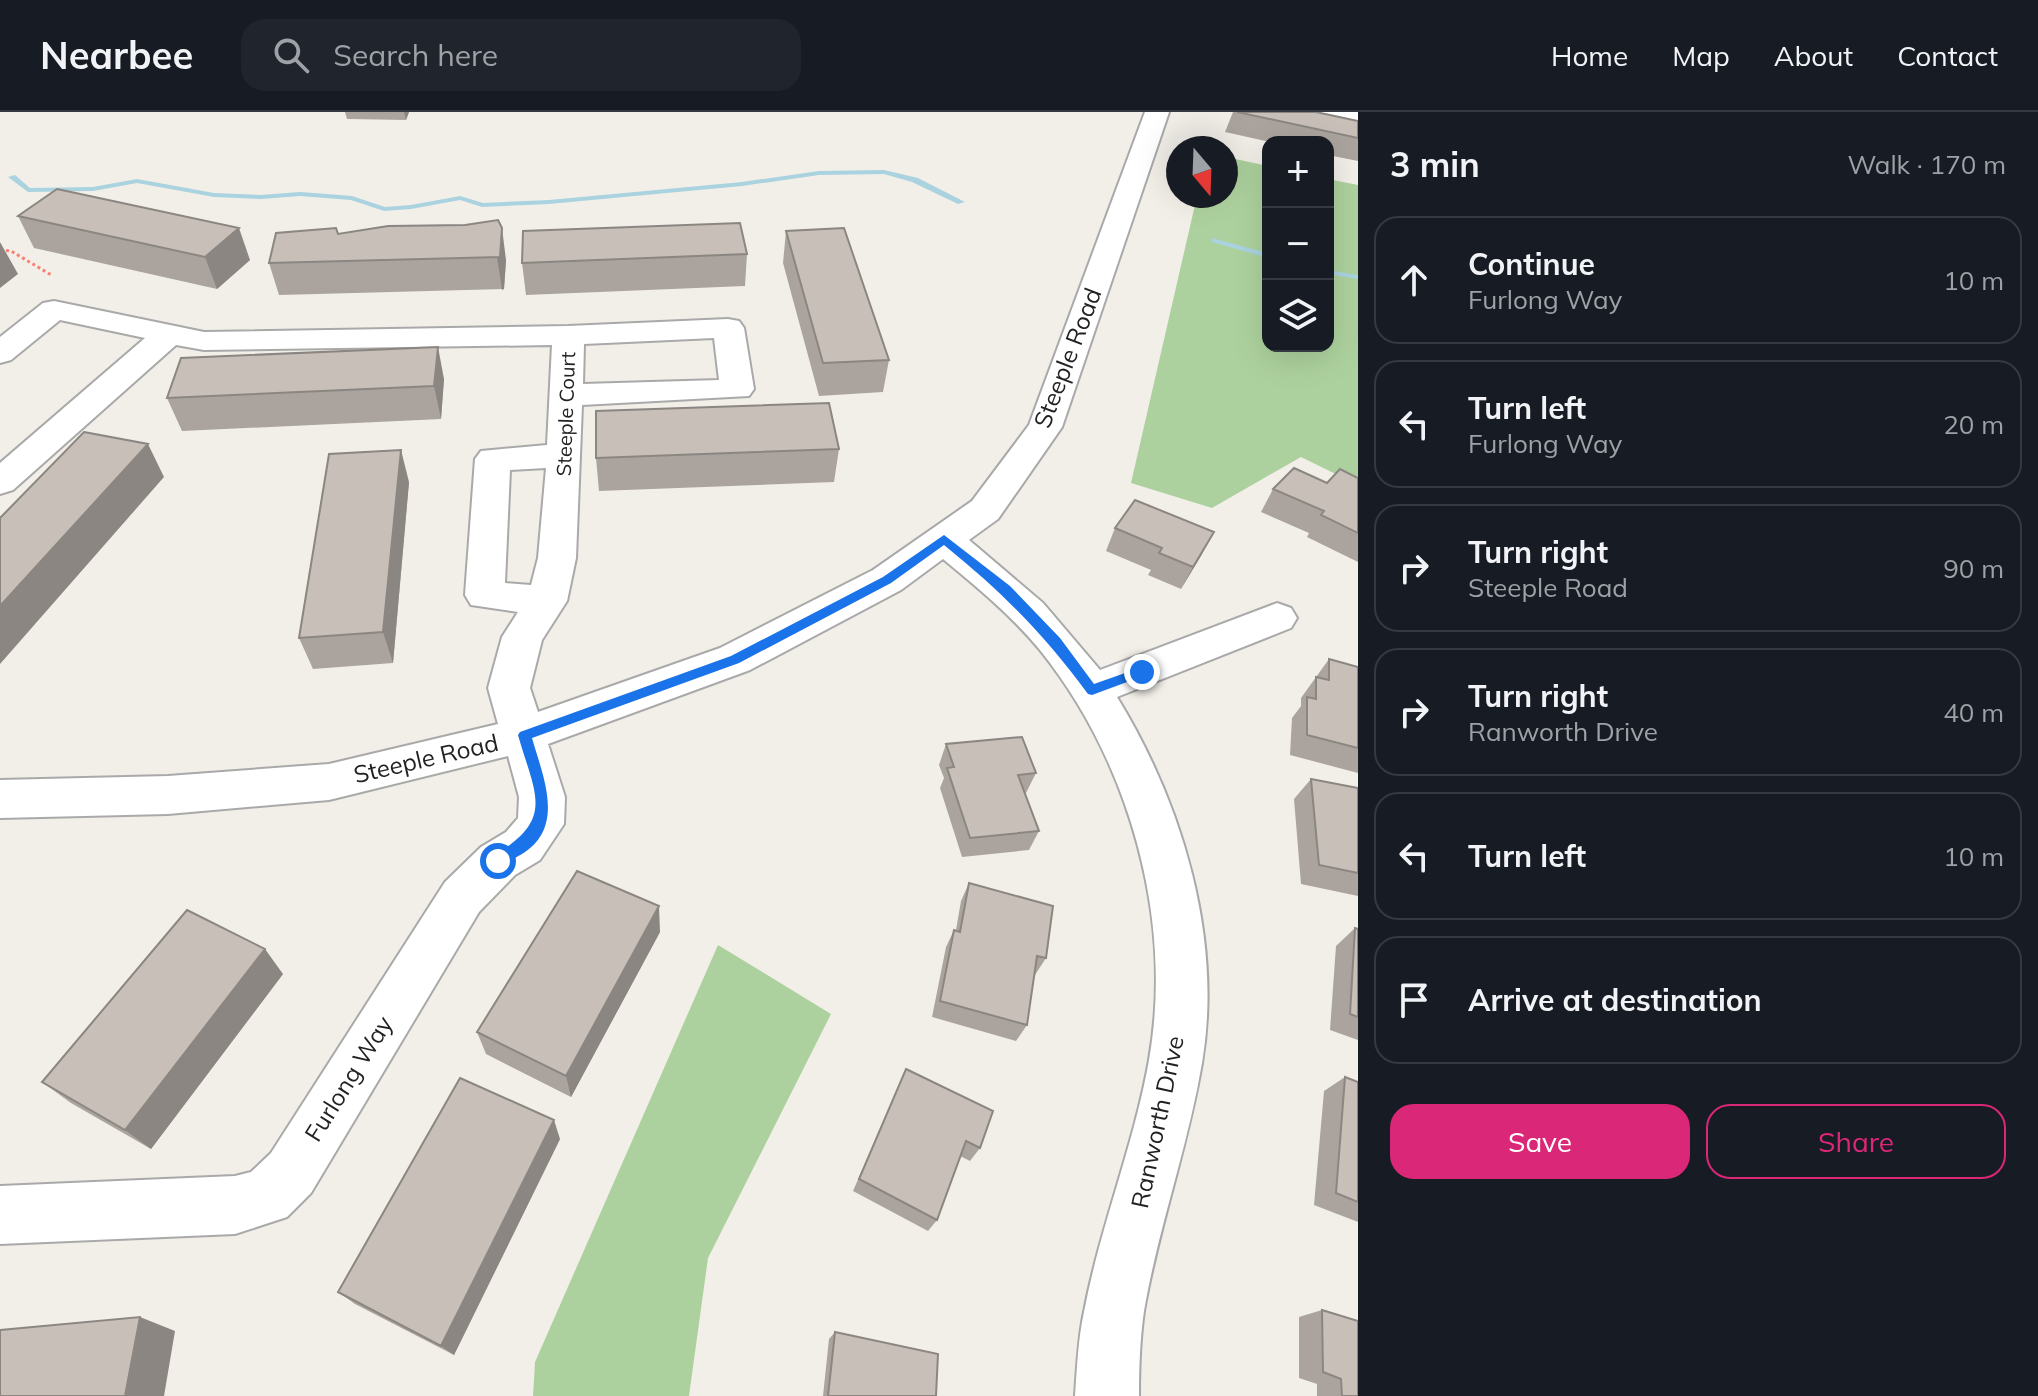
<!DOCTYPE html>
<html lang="en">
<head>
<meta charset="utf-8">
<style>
	:root { --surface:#171b24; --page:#20242c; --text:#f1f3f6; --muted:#9ea1a6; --line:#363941; --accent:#db2777 }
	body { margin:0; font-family:Mulish,sans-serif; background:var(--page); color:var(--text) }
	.controls { position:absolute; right:24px; top:24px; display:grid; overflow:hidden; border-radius:16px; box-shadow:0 8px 32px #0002 }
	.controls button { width:72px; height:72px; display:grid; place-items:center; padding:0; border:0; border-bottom:2px solid var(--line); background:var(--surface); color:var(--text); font:40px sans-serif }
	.compass { position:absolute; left:1166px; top:24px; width:72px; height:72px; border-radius:50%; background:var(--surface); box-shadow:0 8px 32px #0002; rotate:161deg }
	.stop { position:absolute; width:24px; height:24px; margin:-18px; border:6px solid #1a73e8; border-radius:50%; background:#fff }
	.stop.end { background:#1a73e8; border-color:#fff; box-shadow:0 2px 8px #0008 }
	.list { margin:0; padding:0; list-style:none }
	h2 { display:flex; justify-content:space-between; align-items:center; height:104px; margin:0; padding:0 32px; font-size:34px }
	h2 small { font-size:26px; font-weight:400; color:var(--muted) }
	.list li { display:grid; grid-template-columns:52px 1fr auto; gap:24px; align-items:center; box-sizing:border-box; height:128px; margin:0 16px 16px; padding:0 16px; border:2px solid var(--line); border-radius:24px }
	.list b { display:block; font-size:30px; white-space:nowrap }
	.list p { margin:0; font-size:26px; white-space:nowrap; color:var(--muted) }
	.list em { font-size:26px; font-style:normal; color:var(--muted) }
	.actions { display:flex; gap:16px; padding:24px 32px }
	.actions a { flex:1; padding:18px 0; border:2px solid var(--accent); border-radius:24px; text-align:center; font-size:28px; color:var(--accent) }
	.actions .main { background:var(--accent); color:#fff }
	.icon { flex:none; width:44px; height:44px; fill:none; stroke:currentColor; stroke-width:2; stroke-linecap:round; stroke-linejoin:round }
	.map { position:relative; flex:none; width:1358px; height:1284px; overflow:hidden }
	header { display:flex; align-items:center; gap:48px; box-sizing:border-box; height:112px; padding:0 40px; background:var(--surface); border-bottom:2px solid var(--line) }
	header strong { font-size:38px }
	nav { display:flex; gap:44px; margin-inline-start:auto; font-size:28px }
	.search { width:560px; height:72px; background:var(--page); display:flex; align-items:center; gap:20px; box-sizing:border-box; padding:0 28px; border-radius:24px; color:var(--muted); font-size:30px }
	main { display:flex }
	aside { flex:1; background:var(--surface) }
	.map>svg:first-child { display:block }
</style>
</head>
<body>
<header>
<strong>Nearbee</strong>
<div class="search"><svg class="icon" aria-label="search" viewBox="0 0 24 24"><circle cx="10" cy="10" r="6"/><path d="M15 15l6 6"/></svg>Search here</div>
<nav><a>Home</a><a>Map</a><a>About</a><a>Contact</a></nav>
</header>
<main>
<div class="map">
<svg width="1358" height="1284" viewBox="0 0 1358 1284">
	<rect width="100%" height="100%" fill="#f2efe9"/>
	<path fill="#add19e" d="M1226,45l42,9v180h60v-167l30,6v300l-57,-28 -89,51 -81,-25 66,-287h29z
		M718,833l113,69 -123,244 -19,138h-156l2,-34z"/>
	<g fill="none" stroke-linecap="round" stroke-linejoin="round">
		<path fill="#aad3df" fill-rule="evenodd" d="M884,58l34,8 47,24 -7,2 -46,-22 -28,-8 -65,1 -77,11 -193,18 -67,3 -22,-7 -49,9 -27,2 -33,-11 -51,-4 -39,3 -47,-2 -77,-14 -44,8 -65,1 -20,-15 7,-2 15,13 63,-1 44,-8 77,14 47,2 39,-3 52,4 33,11 26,-2 49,-9 23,7 66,-3 193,-18 77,-11z
			M1212,126l56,15v5l-56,-16z
			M1328,158l30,5v4l-30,-5z"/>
		<defs>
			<path id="minor" d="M1145,0h24l-107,315 -64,92 -29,21 74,63 57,67 177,-67 14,5 6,10 -6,10 -174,69c65,106 106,241 85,366 -14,84 -44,165 -58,248 -4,28 -5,57 -5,85h-64c2,-28 3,-57 9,-84 16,-85 50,-167 65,-252 25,-141 -20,-299 -109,-410 -28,-34 -63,-63 -97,-91l-42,31 -151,80 -202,74 17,53 -1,27 -24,36 -25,15 -36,37 -168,281 -24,24 -52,17 -235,10v-58l235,-10 16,-4 20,-19 174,-271 36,-35 25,-15 12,-14 1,-21 -11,-41 -179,44 -161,14 -168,4v-38l168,-4 161,-12 169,-40 -10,-36 14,-51 16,-25 -47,-7 -6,-10 10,-136 6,-8 66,-6 5,-100 -348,5 -28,-5 -163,145 -13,4v-31l145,-125 -85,-18 -49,40 -11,3v-26l43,-34 11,-2 150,31 364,-6 160,-7 11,2 5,7 10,61 -5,7 -167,9 -6,153 -9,43 -25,39 -12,48 8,24 182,-64 153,-78 99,-69 57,-76zM714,226l5,42 -136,4 1,-40zM546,356l-8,90 -7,27 -26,-2 5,-113z
				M1311,0h47v14l-44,-9z"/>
		</defs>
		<use href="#minor" stroke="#a9a9a9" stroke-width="4"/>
		<path stroke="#fa8072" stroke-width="3" stroke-dasharray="3 3" stroke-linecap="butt" d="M0,138l11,1 42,25"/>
		<use href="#minor" fill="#fff" fill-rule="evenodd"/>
	</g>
	<path fill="#aba49e" d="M345,0h64l-3,8 -59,-1z
		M1233,0h83l42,9v40l-30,-6v-13h-58l-45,-10z
		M18,104l232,44 -33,29 -183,-41z
		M465,113l41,35 -2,29 -225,6 -10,-32 69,-29z
		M786,119l103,129 -6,32 -64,4 -36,-133z
		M747,142l-2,32 -219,9 -4,-32z
		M444,267l-3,40 -259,12 -15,-33z
		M839,337l-5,33 -235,9 -3,-33z
		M1358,366v84l-51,-25 2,-4 -48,-21 12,-23 54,-6z
		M409,370l-16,181 -80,6 -14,-31z
		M1115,416l87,26 -21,35 -33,-14 3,-5 -45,-19z
		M1329,547l29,8v106l-68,-18 2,-37 9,-12v-8z
		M946,632l90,29 -10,20h-1l14,38 -10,19 -67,7 -22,-69 4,-10 -5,-13z
		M1311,667l47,9v108l-57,-12 -7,-85z
		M969,771l77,75 -11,17h-1l-7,50 -11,16 -84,-24 14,-70 8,-17h2l5,-29z
		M1355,816l3,1v111l-28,-10 6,-84z
		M660,820l-89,165 -85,-43 -9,-22z
		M283,862l-132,175 -80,-46 -29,-21z
		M906,957l74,79 -10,13 -10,-5 -23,64 -9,11 -75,-40z
		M1345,965l13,5v140l-44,-17 10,-114z
		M560,1027l-106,216 -99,-51 -17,-12z
		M1322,1198l36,86h-41v-12l-18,-6v-61z
		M835,1220l101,64h-113l6,-57z"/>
	<path fill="#8b8681" d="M404,0h5l-3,8z
		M239,116l11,32 -33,29 -12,-32z
		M502,116l4,32 -2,29 -2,1 -5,-33z
		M0,130l18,32 -18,14z
		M438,235l6,32 -3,40 -7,-33z
		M148,332l16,33 -164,187v-58z
		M401,338l8,32 -16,181 -10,-31z
		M1214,420l-12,22 -21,35 12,-22z
		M659,794l1,26 -89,165 -5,-21z
		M265,837l18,25 -132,175 -26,-19z
		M554,1008l6,19 -106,216 -13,-9z
		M140,1205l35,14 -11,65h-39z"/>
	<path fill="#c7bfb8" stroke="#8b8681" stroke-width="2" d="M1237,0h79l42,9v17z
		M57,77l182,39 -34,29 -187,-41z
		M498,108l4,8 -2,29 -231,6 7,-30 60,-5 2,6 50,-8 77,-1z
		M740,111l7,31 -225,9 1,-32z
		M844,116l45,132 -66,3 -37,-132z
		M438,235l-4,39 -267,12 14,-40z
		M829,291l10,46 -243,9v-47z
		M84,320l64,12 -148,162v-88z
		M401,338l-18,182 -84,6 30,-184z
		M1294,356l33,15 13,-14 18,9v55l-37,-18 3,-4 -51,-22z
		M1135,388l79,32 -21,35 -34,-14 3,-5 -47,-20z
		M1329,547l29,8v81l-51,-13v-38l9,2v-22l13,3z
		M1022,625l14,36 -18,2 21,56 -69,7 -23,-70 7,-1 -8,-23z
		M1311,667l47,9v85l-39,-8z
		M577,759l82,35 -93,170 -89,-44z
		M969,771l84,23 -7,52 -9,-2 -10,69 -87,-24 14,-71 6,2z
		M187,798l78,39 -140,181 -83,-48z
		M1355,816l3,1v88l-8,-3z
		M906,957l87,42 -13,37 -14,-7 -29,79 -78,-41z
		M1345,965l13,5v120l-22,-9z
		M460,966l94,42 -113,226 -103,-54z
		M1322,1198l36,11v75h-16l-1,-17 -18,-7z
		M140,1205l-15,79h-125v-66z
		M835,1220l103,22 -2,42h-108z"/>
	<path fill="#1a73e8" d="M944,423l66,51 50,52 34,46 48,-17 4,1v7l-54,20 -4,-1c-45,-61 -86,-102 -144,-149l-53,38 -152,80 -207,75c11,39 34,89 -10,116 -10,5 -18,13 -29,11v-9c63,-37 42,-61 25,-121l2,-3 211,-76 152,-79z"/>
	<g text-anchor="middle" stroke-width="6" stroke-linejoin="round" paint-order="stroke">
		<g font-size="20" fill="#222" stroke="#fff">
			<text transform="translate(566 302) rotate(-88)" y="7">Steeple Court</text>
		</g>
		<g font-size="24" fill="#222" stroke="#fff">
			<text transform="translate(1068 246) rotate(-69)" y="8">Steeple Road</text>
			<text transform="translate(426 647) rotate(-13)" y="8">Steeple Road</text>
			<text transform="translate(349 967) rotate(-58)" y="8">Furlong Way</text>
			<text transform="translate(1158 1010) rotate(-78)" y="8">Ranworth Drive</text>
		</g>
	</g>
</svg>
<div class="controls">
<button>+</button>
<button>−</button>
<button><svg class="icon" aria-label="layers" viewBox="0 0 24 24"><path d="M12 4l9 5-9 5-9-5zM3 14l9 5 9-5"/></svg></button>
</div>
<svg class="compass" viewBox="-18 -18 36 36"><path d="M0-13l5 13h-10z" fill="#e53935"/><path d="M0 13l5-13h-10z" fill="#9ea1a6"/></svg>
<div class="stop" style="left:498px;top:749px"></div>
<div class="stop end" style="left:1142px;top:560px"></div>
</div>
<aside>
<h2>3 min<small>Walk · 170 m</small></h2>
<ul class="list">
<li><svg class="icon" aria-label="ahead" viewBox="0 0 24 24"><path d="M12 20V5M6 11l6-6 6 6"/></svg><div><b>Continue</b><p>Furlong Way</p></div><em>10 m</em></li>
<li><svg class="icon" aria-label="left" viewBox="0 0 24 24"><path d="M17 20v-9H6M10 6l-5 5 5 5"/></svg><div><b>Turn left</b><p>Furlong Way</p></div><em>20 m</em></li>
<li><svg class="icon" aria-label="right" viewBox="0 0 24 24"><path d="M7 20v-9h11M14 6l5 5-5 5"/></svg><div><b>Turn right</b><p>Steeple Road</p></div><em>90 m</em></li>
<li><svg class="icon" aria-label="right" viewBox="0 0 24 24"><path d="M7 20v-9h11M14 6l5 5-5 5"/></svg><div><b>Turn right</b><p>Ranworth Drive</p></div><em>40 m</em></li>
<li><svg class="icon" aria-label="left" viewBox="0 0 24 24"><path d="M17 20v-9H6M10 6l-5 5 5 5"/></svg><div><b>Turn left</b></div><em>10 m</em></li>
<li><svg class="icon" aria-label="arrive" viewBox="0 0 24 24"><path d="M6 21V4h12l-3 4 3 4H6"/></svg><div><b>Arrive at destination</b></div></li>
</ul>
<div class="actions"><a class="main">Save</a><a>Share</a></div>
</aside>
</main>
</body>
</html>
